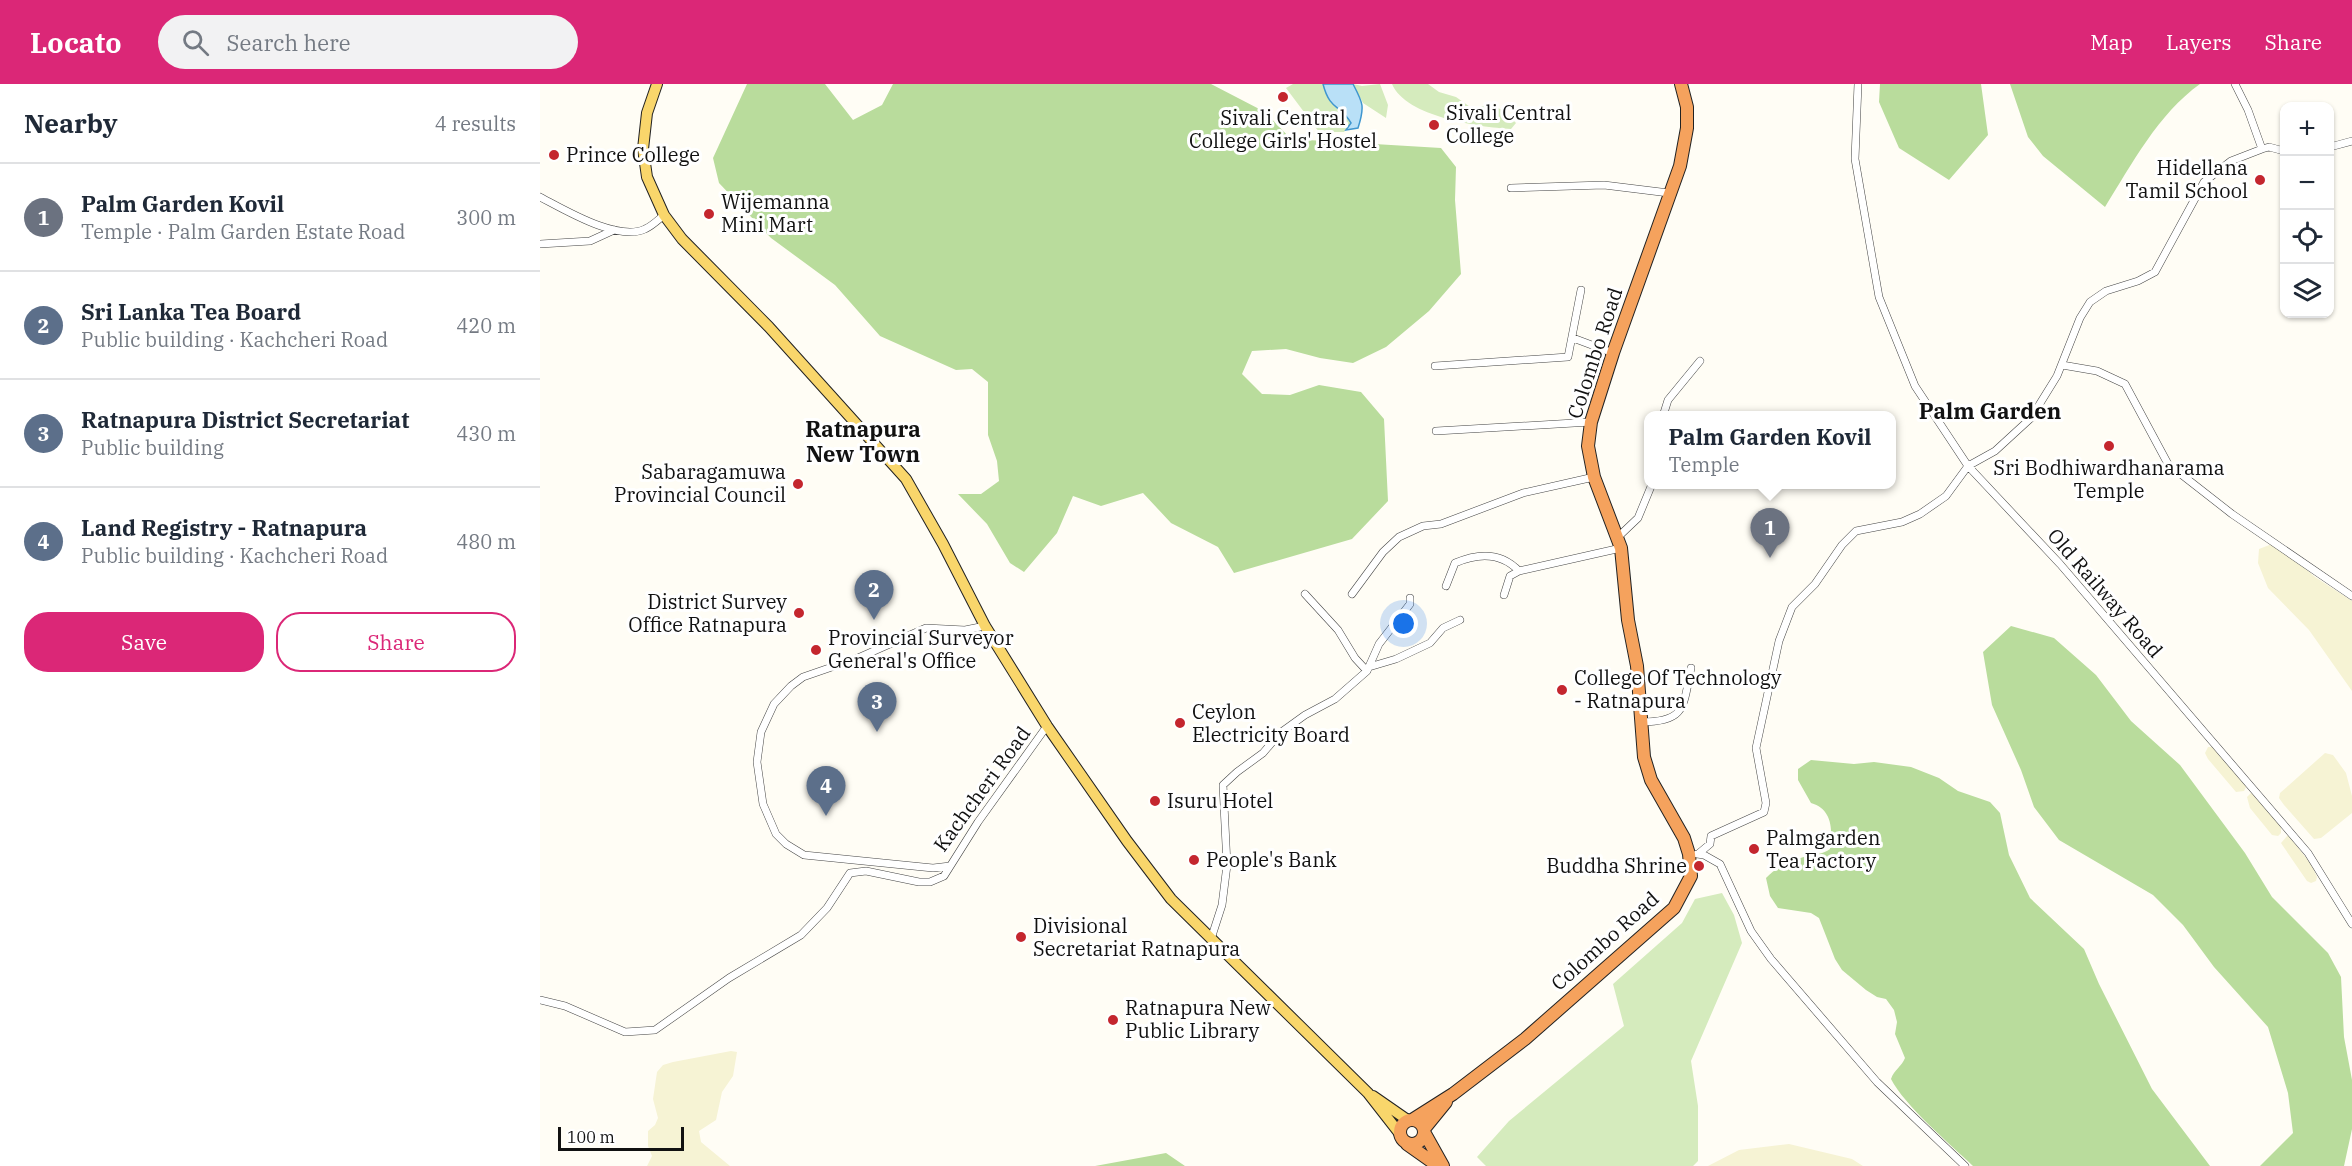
<!DOCTYPE html>
<html lang="en">
<head>
<meta charset="utf-8">
<style>
	:root { --surface:#fff; --page:#f2f2f3; --text:#1f2937; --muted:#747a83; --line:#e0e1e3; --accent:#db2777 }
	body { margin:0; font-family:"IBM Plex Serif",serif; background:var(--page); color:var(--text) }
	.controls { position:absolute; right:18px; top:18px; display:grid; overflow:hidden; border-radius:12px; box-shadow:0 2px 4px #0004 }
	.controls button { width:54px; height:54px; display:grid; place-items:center; padding:0; border:0; border-bottom:2px solid var(--line); background:var(--surface); color:var(--text); font:30px sans-serif }
	.scale { position:absolute; left:18px; bottom:15px; width:126px; box-sizing:border-box; padding-left:6px; border:3px solid #111; border-top:0; font-size:16px; line-height:21px; white-space:nowrap; color:#111; -webkit-text-stroke:4px #fff; paint-order:stroke }
	.you { position:absolute; left:864px; top:540px; width:21px; height:21px; margin:-15px; border:4px solid #fff; border-radius:50%; background:#1a73e8; box-shadow:0 0 0 9px #1a73e833 }
	.badge { display:grid; place-items:center; width:39px; height:39px; border-radius:50%; background:var(--accent); color:#fff; font-size:20px; font-weight:700 }
	.pin { position:absolute; translate:-50% -50px; filter:drop-shadow(0 2px 3px #0008) }
	.pin::after { content:''; position:absolute; top:32px; width:21px; height:18px; background:inherit; clip-path:polygon(0 0,100% 0,50% 100%) }
	.popup { position:absolute; left:1104px; top:327px; width:252px; height:78px; box-sizing:border-box; display:grid; place-content:center; border-radius:12px; background:var(--surface); filter:drop-shadow(0 2px 4px #0005); font-size:20px; white-space:nowrap; color:var(--muted) }
	.popup b { font-size:22px; color:var(--text) }
	.popup::after { content:''; position:absolute; left:50%; top:100%; margin-left:-12px; border:12px solid transparent; border-top-color:var(--surface) }
	.list { margin:0; padding:0; list-style:none }
	h2 { display:flex; justify-content:space-between; align-items:center; height:78px; margin:0; padding:0 24px; font-size:26px }
	h2 small { font-size:20px; font-weight:400; color:var(--muted) }
	.list li { display:grid; grid-template-columns:39px 1fr auto; gap:18px; align-items:center; box-sizing:border-box; height:108px; padding:0 24px; border-top:2px solid var(--line) }
	.list b { display:block; font-size:22px; white-space:nowrap }
	.list p { margin:0; font-size:20px; white-space:nowrap; color:var(--muted) }
	.list em { font-size:20px; font-style:normal; color:var(--muted) }
	.actions { display:flex; gap:12px; padding:18px 24px }
	.actions a { flex:1; padding:14px 0; border:2px solid var(--accent); border-radius:24px; text-align:center; font-size:21px; color:var(--accent) }
	.actions .main { background:var(--accent); color:#fff }
	.icon { flex:none; width:33px; height:33px; fill:none; stroke:currentColor; stroke-width:2; stroke-linecap:round; stroke-linejoin:round }
	.map { position:relative; flex:none; width:1812px; height:1082px; overflow:hidden }
	header { display:flex; align-items:center; gap:36px; box-sizing:border-box; height:84px; padding:0 30px; background:var(--accent); color:#fff }
	header strong { font-size:28px }
	nav { display:flex; gap:33px; margin-inline-start:auto; font-size:21px }
	.search { width:420px; height:54px; background:var(--page); display:flex; align-items:center; gap:15px; box-sizing:border-box; padding:0 21px; border-radius:33px; color:var(--muted); font-size:22px }
	main { display:flex }
	aside { flex:1; background:var(--surface) }
	.map>svg:first-child { display:block }
</style>
</head>
<body>
<header>
<strong>Locato</strong>
<div class="search"><svg class="icon" aria-label="search" viewBox="0 0 24 24"><circle cx="10" cy="10" r="6"/><path d="M15 15l6 6"/></svg>Search here</div>
<nav><a>Map</a><a>Layers</a><a>Share</a></nav>
</header>
<main>
<aside>
<h2>Nearby<small>4 results</small></h2>
<ul class="list">
<li><span class="badge" style="background:#6b7280">1</span><div><b>Palm Garden Kovil</b><p>Temple · Palm Garden Estate Road</p></div><em>300 m</em></li>
<li><span class="badge" style="background:#5c6f8a">2</span><div><b>Sri Lanka Tea Board</b><p>Public building · Kachcheri Road</p></div><em>420 m</em></li>
<li><span class="badge" style="background:#5c6f8a">3</span><div><b>Ratnapura District Secretariat</b><p>Public building</p></div><em>430 m</em></li>
<li><span class="badge" style="background:#5c6f8a">4</span><div><b>Land Registry - Ratnapura</b><p>Public building · Kachcheri Road</p></div><em>480 m</em></li>
</ul>
<div class="actions"><a class="main">Save</a><a>Share</a></div>
</aside>
<div class="map">
<svg width="1812" height="1082" viewBox="0 0 1812 1082">
	<rect width="100%" height="100%" fill="#fffdf5"/>
	<path fill="#f6f3d4" d="M1732,460l17,10 26,23 37,24v90l-43,-61 -41,-42 -10,-25 1,-14z
		M1668,663h5l34,38 -3,6 -8,1 -28,-33 -3,-6z
		M1785,669l8,2 13,18 6,23v17l-31,25 -7,1 -30,-34 -5,-7 1,-5z
		M1711,709l4,1 26,31v8l-3,3 -6,-1 -22,-27 -3,-11z
		M1748,751l23,29 6,13 -1,4 -5,2 -4,-2 -24,-35 -2,-3z
		M191,967l6,1 -4,24 -11,16 -6,28 -17,11 2,11 29,24h-83l5,-10 -4,-10v-15l7,-6 3,-7 -5,-19 4,-27 6,-7 10,-3z
		M1249,1060l63,15 11,7h-155l31,-16z"/>
	<path fill="#d5ebbd" d="M753,0h30c7,27 17,20 29,39l-8,9h-25l-33,-44z
		M813,0l9,2 18,-2 8,21 -2,13 -23,-15z
		M852,0h36l11,8 17,5 17,12 17,-5 14,7 12,12 -5,6c-32,-2 -105,-12 -119,-45z
		M1182,809l12,22 8,28 -51,118 7,45v55l-5,5h-207l-9,-9 32,-36 115,-95 -11,-42 69,-61 13,-24z"/>
	<path fill="#b9dc9c" d="M207,0h78l28,36 29,-15 11,-21h318l54,28 26,27 150,9 15,19 -1,33 6,74 -32,37 -43,36 -33,16 -33,-5 -34,-9 -34,2 -10,23 20,20 28,1 29,-10 42,7 23,27 4,82 -36,38 -118,34 -16,-26 -47,-24 -28,-30 -42,13 -28,-10 -16,37 -33,39 -14,-9 -23,-39 -29,-30h23l18,-13 -2,-20 -9,-26v-53l-16,-13 -16,1 -76,-34 -45,-51 -64,-47 -52,-55 -6,-25z
		M1340,0h101l7,51 -39,45 -50,-32 -20,-46z
		M1470,0h190c-42,30 -68,80 -95,123l-62,-51 -15,-19z
		M1471,542l43,12 42,37 35,46 49,44 65,88 27,44 56,56 13,24 3,60 8,43v49l-8,37h-84l33,-33 -5,-40 -20,-66 -54,-60 -31,-42 -30,-30 -94,-55 -25,-33 -13,-37 -29,-65 -9,-53z
		M1271,676l43,4 20,-2 37,5 28,11 19,13 32,11 10,11 9,42 21,43 54,51 15,35 53,105 58,77h-237c-22,-21 -69,-61 -82,-87 3,-9 11,-13 14,-21l-10,-24 2,-12 -3,-12 -8,-11 -9,-2 -11,-7 -24,-20 -7,-11 -16,-41 -8,-5 -33,-5 -8,-12 -4,-18c12,-12 25,-18 42,-22 8,-2 15,-2 22,-7 3,-20 2,-40 -19,-46l-13,-23v-11z
		M626,1069l19,13h-90z"/>
	<path fill="#b9e0f7" stroke="#3f96cf" stroke-width="1.5" d="M783,0h30c10,19 12,22 5,44l-12,2 5,-7c-11,-19 -21,-12 -28,-39z"/>
	<g fill="none" stroke-linecap="round" stroke-linejoin="round">
		<defs>
			<path id="street" d="M1318,0l-3,75 24,138 36,89 53,80 92,98 248,289 44,71
				M1695,0l13,26 14,39
				M1790,63l22,-6
				M971,104l93,-3 65,8
				M0,113c25,13 78,45 105,32 7,-3 13,-9 19,-14
				M0,160l50,-3 24,-11
				M1033,254l40,15
				M1522,281l35,6 28,13 43,80 64,50 120,82
				M895,282l133,-9 13,-67
				M1123,332l5,-16 32,-39
				M896,347l155,-9
				M1078,453l20,-19 14,-34
				M906,502l9,-23c23,-10 46,-11 64,8l102,-23
				M765,510l33,36 17,28 12,13
				M812,510l31,-42 16,-15 24,-11 18,-2 82,-31 71,-16
				M964,511l6,-19 9,-5
				M829,583l27,-8 34,-16 13,-15 17,-8
				M1101,638c45,0 42,-15 50,-54
				M1157,770l7,1 16,9 31,67 20,28 106,123 88,84
				M1158,770l12,-10 1,-8 53,-24 2,-9 -10,-55 23,-107 13,-34 23,-23 27,-39 14,-14 46,-9 18,-8 26,-18 22,-30 27,-15 36,-33 26,-42 23,-58 10,-16 16,-11 32,-10 17,-9 49,-90 27,-21 31,-12 7,-2 15,4
				M410,782l-17,2 -129,-13 -18,-11 -10,-10 -13,-30 -6,-42 4,-30 13,-28 17,-18 12,-9 55,-19 68,-30 39,2 20,-4
				M671,855l11,-34 5,-40 -4,-80 14,-13 26,-19 17,-20 25,-18 30,-16 32,-28 12,-27 31,-40v-6
				M0,916l25,6 60,26 30,-2 74,-52 72,-43 26,-27 23,-35 16,-2 53,11h11l14,-6 34,-54 69,-96"/>
			<path id="primary" d="M117,0l-10,29 -4,36 4,28 17,38 18,24 87,88 137,152 37,65 42,82 62,100 80,115 44,58 197,194 32,41
				M833,1012l36,25"/>
			<path id="highway" d="M860 1048a12 12 0 1 1 24 0a12 12 0 1 1-24 0Z
				M872,1036l41,-26 72,-55 149,-131 17,-32 -2,-22 -5,-16 -33,-58 -7,-23 -7,-91 -9,-46 -7,-72 -27,-71 -6,-31 3,-24 22,-69 67,-187 7,-38v-21l-6,-23
				M884,1045l22,-27
				M884,1048l19,34
				M867,1060l31,22"/>
		</defs>
		<use href="#street" stroke="#444" stroke-width="8"/>
		<use href="#primary" stroke="#222" stroke-width="12"/>
		<use href="#highway" stroke="#222" stroke-width="14"/>
		<use href="#street" stroke="#fff" stroke-width="7"/>
		<use href="#primary" stroke="#f9d66b" stroke-width="10"/>
		<use href="#highway" stroke="#f5a25d" stroke-width="12"/>
	</g>
	<g fill="#c4262e" stroke="#fff" stroke-width="2">
		<circle cx="743" cy="13" r="6"/>
		<circle cx="894" cy="41" r="6"/>
		<circle cx="14" cy="71" r="6"/>
		<circle cx="1720" cy="96" r="6"/>
		<circle cx="169" cy="130" r="6"/>
		<circle cx="1569" cy="362" r="6"/>
		<circle cx="258" cy="400" r="6"/>
		<circle cx="259" cy="529" r="6"/>
		<circle cx="276" cy="566" r="6"/>
		<circle cx="1022" cy="606" r="6"/>
		<circle cx="640" cy="639" r="6"/>
		<circle cx="615" cy="717" r="6"/>
		<circle cx="1214" cy="765" r="6"/>
		<circle cx="654" cy="776" r="6"/>
		<circle cx="1159" cy="782" r="6"/>
		<circle cx="481" cy="853" r="6"/>
		<circle cx="573" cy="936" r="6"/>
	</g>
	<g text-anchor="middle" stroke-width="6" stroke-linejoin="round" paint-order="stroke">
		<g font-size="20" fill="#111" stroke="#fff" text-anchor="start">
			<text x="906" y="36">Sivali Central<tspan x="906" dy="23">College</tspan></text>
			<text x="743" y="41" text-anchor="middle">Sivali Central<tspan x="743" dy="23">College Girls' Hostel</tspan></text>
			<text x="26" y="78">Prince College</text>
			<text x="1708" y="91" text-anchor="end">Hidellana<tspan x="1708" dy="23">Tamil School</tspan></text>
			<text x="181" y="125">Wijemanna<tspan x="181" dy="23">Mini Mart</tspan></text>
			<text x="1569" y="391" text-anchor="middle">Sri Bodhiwardhanarama<tspan x="1569" dy="23">Temple</tspan></text>
			<text x="246" y="395" text-anchor="end">Sabaragamuwa<tspan x="246" dy="23">Provincial Council</tspan></text>
			<text x="247" y="525" text-anchor="end">District Survey<tspan x="247" dy="23">Office Ratnapura</tspan></text>
			<text x="288" y="561">Provincial Surveyor<tspan x="288" dy="23">General's Office</tspan></text>
			<text x="1034" y="601">College Of Technology<tspan x="1034" dy="23">- Ratnapura</tspan></text>
			<text x="652" y="635">Ceylon<tspan x="652" dy="23">Electricity Board</tspan></text>
			<text x="627" y="724">Isuru Hotel</text>
			<text x="1226" y="761">Palmgarden<tspan x="1226" dy="23">Tea Factory</tspan></text>
			<text x="666" y="783">People's Bank</text>
			<text x="1147" y="789" text-anchor="end">Buddha Shrine</text>
			<text x="493" y="849">Divisional<tspan x="493" dy="23">Secretariat Ratnapura</tspan></text>
			<text x="585" y="931">Ratnapura New<tspan x="585" dy="23">Public Library</tspan></text>
		</g>
		<g font-size="20" fill="#111" stroke="#fff">
			<text transform="translate(1055 269) rotate(-72)" y="7">Colombo Road</text>
			<text transform="translate(1565 509) rotate(49)" y="7">Old Railway Road</text>
			<text transform="translate(442 705) rotate(-54)" y="7">Kachcheri Road</text>
			<text transform="translate(1065 857) rotate(-42)" y="7">Colombo Road</text>
		</g>
		<g font-size="22" font-weight="bold" fill="#111" stroke="#fff">
			<text x="1450" y="335">Palm Garden</text>
			<text x="323" y="353">Ratnapura<tspan x="323" dy="25">New Town</tspan></text>
		</g>
	</g>
</svg>
<div class="controls">
<button>+</button>
<button>−</button>
<button><svg class="icon" aria-label="locate" viewBox="0 0 24 24"><circle cx="12" cy="12" r="6"/><path d="M12 2v4M12 18v4M2 12h4M18 12h4"/></svg></button>
<button><svg class="icon" aria-label="layers" viewBox="0 0 24 24"><path d="M12 4l9 5-9 5-9-5zM3 14l9 5 9-5"/></svg></button>
</div>
<div class="scale">100 m</div>
<div class="you"></div>
<div class="pin badge" style="left:1230px;top:474px;background:#6b7280">1</div>
<div class="popup"><b>Palm Garden Kovil</b>Temple</div>
<div class="pin badge" style="left:334px;top:536px;background:#5c6f8a">2</div>
<div class="pin badge" style="left:337px;top:648px;background:#5c6f8a">3</div>
<div class="pin badge" style="left:286px;top:732px;background:#5c6f8a">4</div>
</div>
</main>
</body>
</html>
